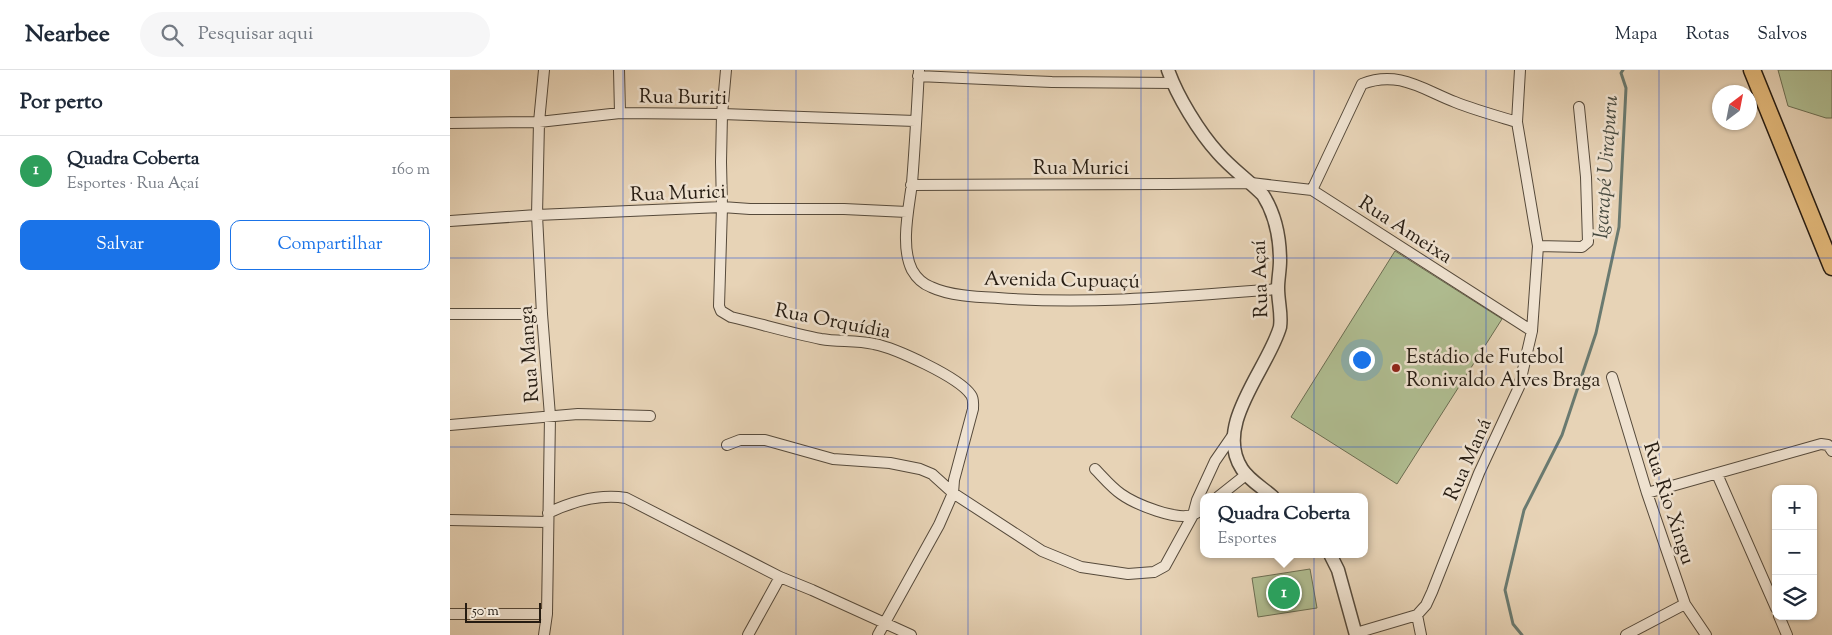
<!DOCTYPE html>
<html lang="pt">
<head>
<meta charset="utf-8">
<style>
	:root { --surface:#fff; --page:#f6f6f7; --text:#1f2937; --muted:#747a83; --line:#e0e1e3; --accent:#1a73e8 }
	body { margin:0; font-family:"Sorts Mill Goudy",serif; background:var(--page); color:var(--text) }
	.controls { position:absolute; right:15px; bottom:15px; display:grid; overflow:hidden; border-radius:10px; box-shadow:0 1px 4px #0004 }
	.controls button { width:45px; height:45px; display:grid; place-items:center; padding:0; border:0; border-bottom:1px solid var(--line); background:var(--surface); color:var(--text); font:25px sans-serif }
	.compass { position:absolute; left:1262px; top:15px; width:45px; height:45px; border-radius:50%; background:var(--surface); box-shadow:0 1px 4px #0004; rotate:32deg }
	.scale { position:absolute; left:15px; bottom:12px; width:76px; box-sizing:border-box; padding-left:5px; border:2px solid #261c12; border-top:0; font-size:14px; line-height:18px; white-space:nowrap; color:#261c12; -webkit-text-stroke:4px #efe2d0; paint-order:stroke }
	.you { position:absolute; left:911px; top:289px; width:18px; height:18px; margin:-12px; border:4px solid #fff; border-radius:50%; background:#1a73e8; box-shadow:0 0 0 8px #1a73e833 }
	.badge { display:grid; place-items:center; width:32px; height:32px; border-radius:50%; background:var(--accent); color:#fff; font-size:16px; font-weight:700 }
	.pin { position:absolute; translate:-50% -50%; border:2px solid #fff; box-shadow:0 1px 5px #0006 }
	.popup { position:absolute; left:750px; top:423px; width:168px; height:65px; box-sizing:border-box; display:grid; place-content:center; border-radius:10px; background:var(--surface); filter:drop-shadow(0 1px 4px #0005); font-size:16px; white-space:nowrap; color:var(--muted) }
	.popup b { font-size:19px; color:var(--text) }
	.popup::after { content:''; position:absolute; left:50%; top:100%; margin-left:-10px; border:10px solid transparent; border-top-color:var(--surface) }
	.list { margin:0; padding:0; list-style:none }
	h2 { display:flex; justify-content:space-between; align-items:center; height:65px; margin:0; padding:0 20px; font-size:21px }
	h2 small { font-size:16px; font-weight:400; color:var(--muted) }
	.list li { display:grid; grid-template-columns:32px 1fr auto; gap:15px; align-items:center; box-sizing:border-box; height:70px; padding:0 20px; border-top:1px solid var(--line) }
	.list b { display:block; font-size:19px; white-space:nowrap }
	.list p { margin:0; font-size:16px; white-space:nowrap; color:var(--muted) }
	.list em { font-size:16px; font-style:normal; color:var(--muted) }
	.actions { display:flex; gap:10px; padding:15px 20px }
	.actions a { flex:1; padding:11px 0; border:1px solid var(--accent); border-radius:10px; text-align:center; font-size:18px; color:var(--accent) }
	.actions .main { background:var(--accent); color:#fff }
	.icon { flex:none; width:28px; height:28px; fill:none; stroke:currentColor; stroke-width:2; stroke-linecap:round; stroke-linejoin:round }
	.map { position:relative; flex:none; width:1382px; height:565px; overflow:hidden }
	header { display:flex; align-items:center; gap:30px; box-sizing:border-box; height:70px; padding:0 25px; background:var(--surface); border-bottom:1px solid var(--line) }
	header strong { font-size:24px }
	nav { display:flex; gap:28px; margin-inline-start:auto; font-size:18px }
	.search { width:350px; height:45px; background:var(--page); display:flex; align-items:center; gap:12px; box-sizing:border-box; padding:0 18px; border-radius:28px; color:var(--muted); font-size:19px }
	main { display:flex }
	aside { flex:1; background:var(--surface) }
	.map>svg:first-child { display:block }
</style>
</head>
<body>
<header>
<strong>Nearbee</strong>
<div class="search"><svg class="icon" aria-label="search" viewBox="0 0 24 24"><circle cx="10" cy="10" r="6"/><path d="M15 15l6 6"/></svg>Pesquisar aqui</div>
<nav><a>Mapa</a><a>Rotas</a><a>Salvos</a></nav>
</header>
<main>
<aside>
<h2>Por perto<small></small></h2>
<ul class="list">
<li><span class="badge" style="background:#2e9e5b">1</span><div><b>Quadra Coberta</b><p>Esportes · Rua Açaí</p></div><em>160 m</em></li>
</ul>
<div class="actions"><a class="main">Salvar</a><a>Compartilhar</a></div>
</aside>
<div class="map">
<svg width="1382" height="565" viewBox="0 0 1382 565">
	<rect width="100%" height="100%" fill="#e7d3b6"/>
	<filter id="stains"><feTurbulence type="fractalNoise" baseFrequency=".004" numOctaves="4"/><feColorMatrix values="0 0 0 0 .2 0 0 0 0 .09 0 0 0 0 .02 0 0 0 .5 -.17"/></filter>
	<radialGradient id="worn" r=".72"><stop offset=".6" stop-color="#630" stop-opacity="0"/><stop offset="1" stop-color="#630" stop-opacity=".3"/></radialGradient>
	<path fill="#b0be92" stroke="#6b6d52" d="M1328,0h54v48h-6l-38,-12z
		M945,181l107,68 -105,165 -106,-67z
		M860,499l7,39 -59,9 -6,-39z"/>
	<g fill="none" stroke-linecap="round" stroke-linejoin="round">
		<path stroke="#6a7a70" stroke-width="3" d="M1072,565l-9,-11 -8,-34 19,-80 38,-75 34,-102 23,-106 7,-139 -5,-15 2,-3"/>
		<defs>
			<path id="minor" d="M169,0l1,43
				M276,0l-4,44 -1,48 1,45 -3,99 2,5 10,6c30,7 60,16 90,22 17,3 35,1 53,5 21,4 85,33 97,51 3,4 2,9 2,14l-19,71 -1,13 -14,32 -61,110
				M469,0c-2,38 -4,76 -7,113 -3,25 -12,63 0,87 4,7 11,14 19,17 19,9 47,10 67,11 93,7 187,-2 280,-9
				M468,6l134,6 121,1
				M0,53l89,-1 81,-9 102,1 193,7
				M461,115l258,-1 82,-1 61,7 220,141
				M862,120l50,-106c36,-14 60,5 93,18 20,8 42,14 62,20
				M0,151l87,-6 185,-8 28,2h94l63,3
				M1088,176l44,1 6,-5 -2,-65 -7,-70
				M0,244h92
				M1162,307l35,116 38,111 21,31
				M0,355l128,-11 72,2
				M277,375l13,-5h25l68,19 57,4 30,6 12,5 21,19 89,58 39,16 47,7 26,-2 11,-6 28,-51 4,-15 18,-39 18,-26
				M645,399c8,8 16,18 26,25 14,10 57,28 73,20 4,-1 7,-4 10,-6
				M1267,404l59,134
				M1197,423l174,-49 7,1 4,6
				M768,427l29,-23
				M98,443c23,-11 52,-19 78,-15l154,79 32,13 99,45
				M0,450l98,2
				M0,544h97
				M967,545l4,20
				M1329,546l8,19
				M906,563l61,-18 9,-10 6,-13 47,-119 40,-86 13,-56 6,-85 -21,-124 3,-52
				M94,565l3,-21 3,-198 -8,-102 -5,-99 2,-93 5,-52
				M298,565l32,-58
				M1176,565l59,-31"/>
			<path id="tertiary" d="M718,0c9,26 31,62 50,83 13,15 30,27 45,42 12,19 17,44 17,66 0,9 -2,18 -2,27 0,14 4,26 2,39 -12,42 -67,98 -38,142 7,11 21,19 31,28
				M880,484l8,16 18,65"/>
			<path id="trunk" d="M1302,0l80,197"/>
		</defs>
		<use href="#minor" stroke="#564a3b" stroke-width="12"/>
		<use href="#tertiary" stroke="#564a3b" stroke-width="15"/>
		<use href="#trunk" stroke="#261c12" stroke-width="19"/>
		<use href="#minor" stroke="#efe2d0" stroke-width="10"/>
		<use href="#tertiary" stroke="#efe2d0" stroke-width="12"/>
		<use href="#trunk" stroke="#e4ba7b" stroke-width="16"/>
	</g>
	<path fill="none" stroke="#1d4ed8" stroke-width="1" stroke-opacity="0.55" d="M173,0v565M346,0v565M518,0v565M691,0v565M864,0v565M1036,0v565M1209,0v565M0,188h1382M0,377h1382"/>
	<circle fill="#8f2418" stroke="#efe2d0" stroke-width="2" cx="946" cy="298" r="5"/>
	<g text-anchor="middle" stroke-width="5" stroke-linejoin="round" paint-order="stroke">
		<g font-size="20" fill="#261c12" stroke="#efe2d0">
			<text transform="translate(233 26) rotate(1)" y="7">Rua Buriti</text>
			<text x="631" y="104">Rua Murici</text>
			<text transform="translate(228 122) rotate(-2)" y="7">Rua Murici</text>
			<text transform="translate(956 159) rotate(33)" y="7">Rua Ameixa</text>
			<text transform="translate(612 209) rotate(1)" y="7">Avenida Cupuaçú</text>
			<text transform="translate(809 209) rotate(-92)" y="7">Rua Açaí</text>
			<text transform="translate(383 250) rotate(11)" y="7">Rua Orquídia</text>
			<text transform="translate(78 284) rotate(-94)" y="7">Rua Manga</text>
			<text transform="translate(1017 389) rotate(-66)" y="7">Rua Maná</text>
			<text transform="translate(1220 433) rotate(72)" y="7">Rua Rio Xingu</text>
		</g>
		<g font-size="20" fill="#261c12" stroke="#efe2d0" text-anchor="start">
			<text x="956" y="293">Estádio de Futebol<tspan x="956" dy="23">Ronivaldo Alves Braga</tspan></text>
		</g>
		<g font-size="21" font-style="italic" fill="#484b41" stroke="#efe2d0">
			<text transform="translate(1155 97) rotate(-86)" y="7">Igarapé Uirapuru</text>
		</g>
	</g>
	<rect width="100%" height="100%" filter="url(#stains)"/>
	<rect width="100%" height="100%" fill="url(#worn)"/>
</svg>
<div class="controls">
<button>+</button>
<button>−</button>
<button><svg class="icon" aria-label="layers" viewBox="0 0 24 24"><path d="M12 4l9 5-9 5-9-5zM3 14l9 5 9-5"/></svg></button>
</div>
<svg class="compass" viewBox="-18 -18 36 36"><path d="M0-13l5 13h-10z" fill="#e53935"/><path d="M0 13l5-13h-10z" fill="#747a83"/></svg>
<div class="scale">50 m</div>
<div class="you"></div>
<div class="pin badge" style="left:834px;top:523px;background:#2e9e5b">1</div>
<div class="popup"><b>Quadra Coberta</b>Esportes</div>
</div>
</main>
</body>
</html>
